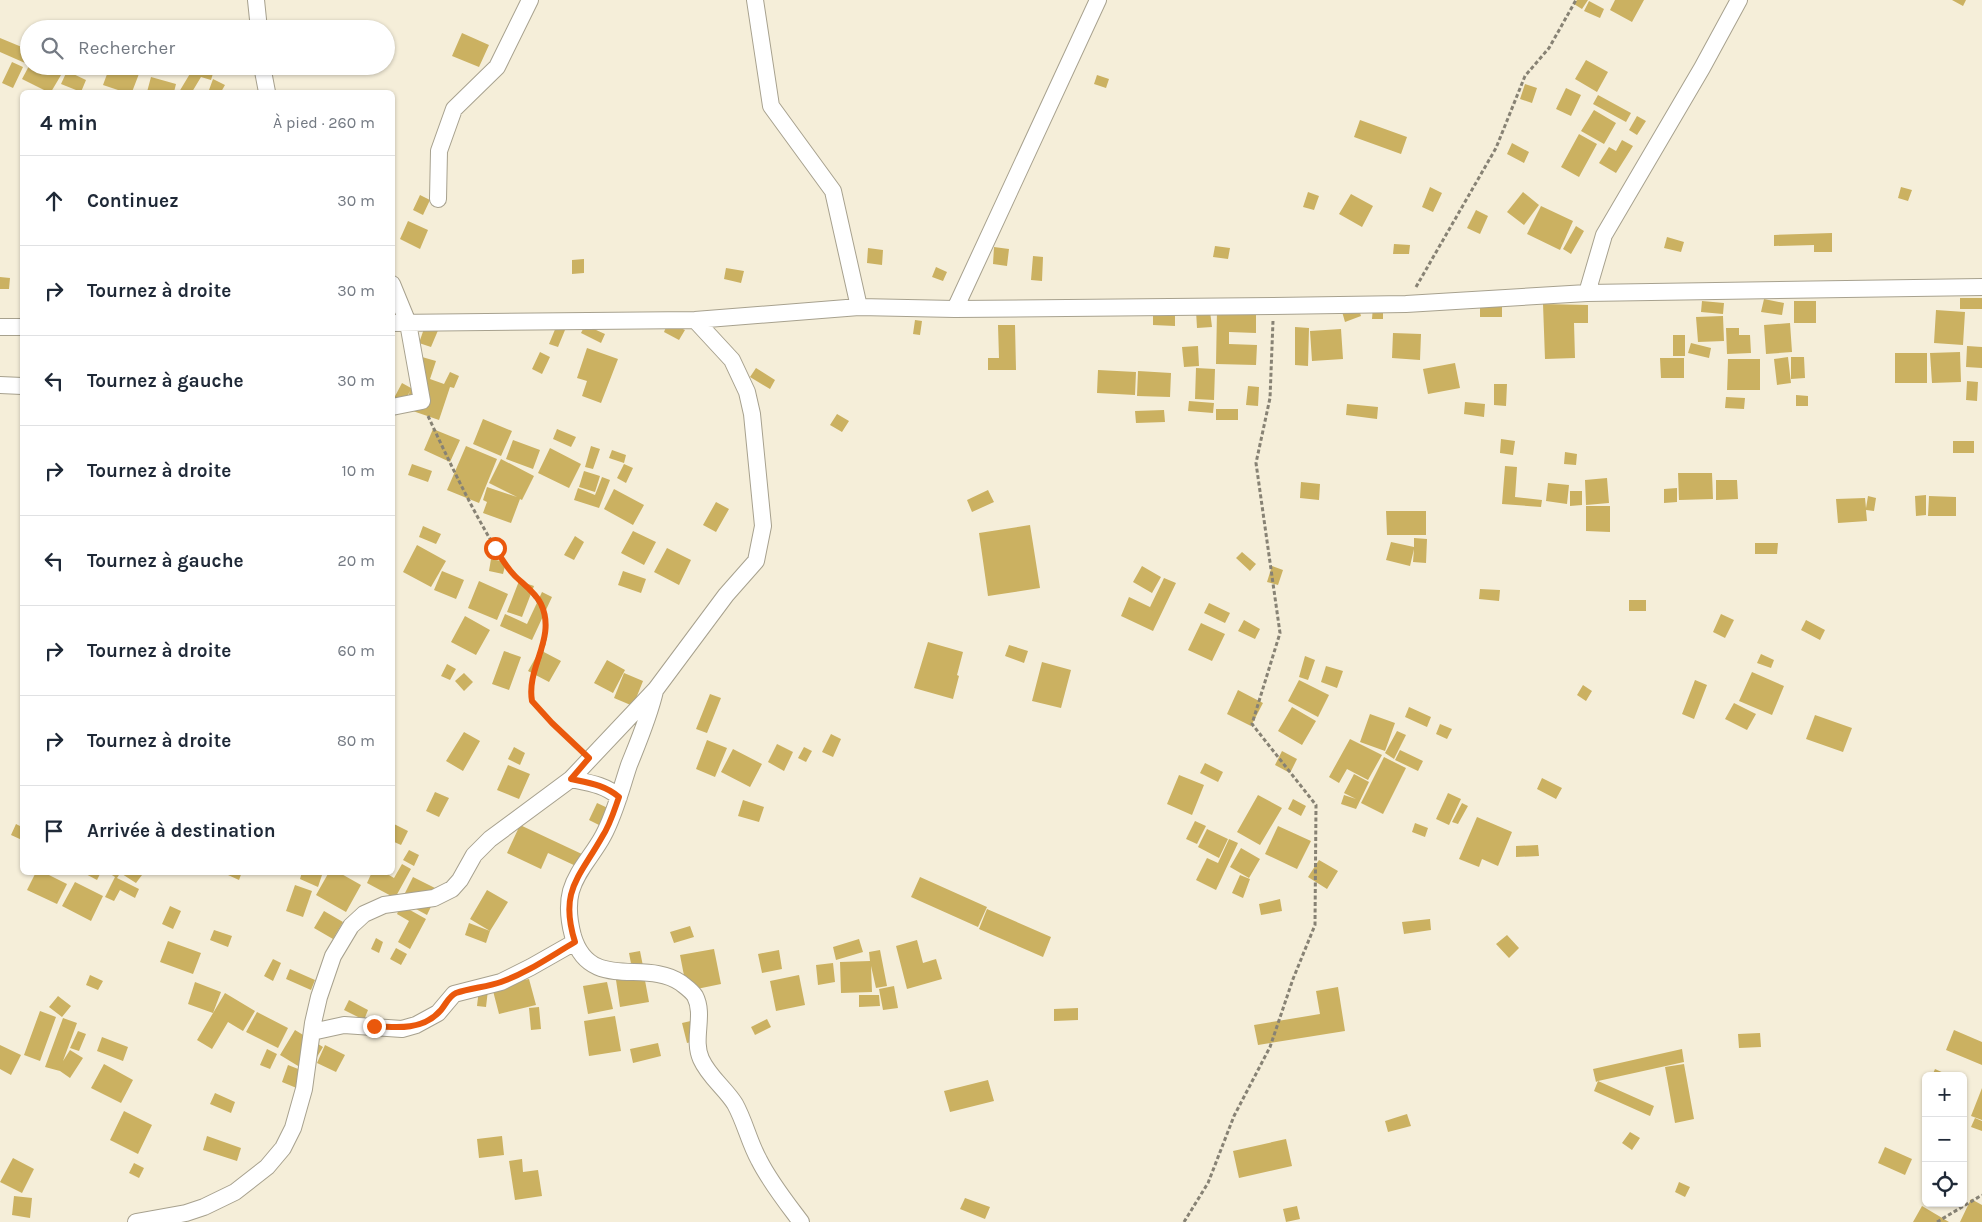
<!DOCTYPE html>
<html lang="fr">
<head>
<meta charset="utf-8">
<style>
	:root { --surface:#fff; --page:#f6f6f7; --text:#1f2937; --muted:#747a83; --line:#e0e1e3 }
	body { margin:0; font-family:Karla,sans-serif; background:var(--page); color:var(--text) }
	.controls { position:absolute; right:15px; bottom:15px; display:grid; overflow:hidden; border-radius:8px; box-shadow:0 1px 4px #0004 }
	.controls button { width:45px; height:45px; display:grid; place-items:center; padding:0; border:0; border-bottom:1px solid var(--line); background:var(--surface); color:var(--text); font:25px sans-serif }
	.stop { position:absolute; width:15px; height:15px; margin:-11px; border:4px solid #ea580c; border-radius:50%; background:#fff }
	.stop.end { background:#ea580c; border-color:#fff; box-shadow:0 1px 5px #0008 }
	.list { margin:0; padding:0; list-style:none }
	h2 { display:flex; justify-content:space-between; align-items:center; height:65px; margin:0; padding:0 20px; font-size:21px }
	h2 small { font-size:16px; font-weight:400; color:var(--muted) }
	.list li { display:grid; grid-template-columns:32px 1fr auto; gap:15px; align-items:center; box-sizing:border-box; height:90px; padding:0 20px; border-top:1px solid var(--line) }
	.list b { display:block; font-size:19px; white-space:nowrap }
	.list em { font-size:16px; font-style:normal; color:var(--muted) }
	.icon { flex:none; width:28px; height:28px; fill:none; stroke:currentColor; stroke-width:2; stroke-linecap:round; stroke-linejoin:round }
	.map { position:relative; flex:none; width:1982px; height:1222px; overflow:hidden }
	.search { position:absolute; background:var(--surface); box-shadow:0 1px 4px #0004; left:20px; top:20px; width:375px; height:55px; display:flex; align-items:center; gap:12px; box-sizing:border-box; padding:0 18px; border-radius:28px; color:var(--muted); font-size:19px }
	.panel { position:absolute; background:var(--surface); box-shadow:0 1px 4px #0004; left:20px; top:90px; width:375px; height:785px; border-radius:8px }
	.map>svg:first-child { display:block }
</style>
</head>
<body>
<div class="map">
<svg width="1982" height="1222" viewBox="0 0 1982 1222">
	<rect width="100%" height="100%" fill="#f5eed9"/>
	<path fill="#cbb161" d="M1577,0h11l-6,9 -8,-5z
		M1615,0h29l-12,22 -22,-12z
		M1952,0h14l-3,6z
		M1589,1l15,8 -4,9 -16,-7z
		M462,33l27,12 -10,22 -27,-11z
		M0,38l29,12 -4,13 -25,-11z
		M1586,60l22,12 -11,20 -22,-13z
		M12,62l11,5 -10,21 -11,-5z
		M29,66h28l7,4 -13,22h-3l-26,-13z
		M110,66h32l-10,26h-8l-21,-7z
		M199,66l16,1 -4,13 -10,-3 -9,15h-13l12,-20 5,2z
		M67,71l19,9 -5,12 -20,-8z
		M1097,75l12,4 -3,9 -12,-4z
		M151,77l25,7 -2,8h-27z
		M213,79l12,6 -4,7 -12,-2z
		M1525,84l12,4 -5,15 -12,-4z
		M1566,88l15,7 -10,21 -15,-7z
		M1598,95l33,18 -5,9 -33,-18z
		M1594,110l22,13 -12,21 -23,-13z
		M1637,116l9,5 -9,14 -8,-5z
		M1360,120l47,17 -6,17 -47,-17z
		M1579,134l18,10 -18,33 -18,-10z
		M1622,140l11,6 -17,27 -17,-10 10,-16 7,4z
		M1512,143l17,9 -5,11 -17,-9z
		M20,185h2v19h-1z
		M1430,187l12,6 -9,19 -11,-5z
		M1901,187l11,3 -4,11 -10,-3z
		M1308,192l11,4 -5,14 -11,-3z
		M1523,192l16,13 -15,20 -17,-13z
		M1351,194l22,12 -11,21 -23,-13z
		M420,195l10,5 -7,15 -10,-5z
		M1541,206l32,15 -13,29 -33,-16z
		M1476,210l12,6 -8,18 -13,-6z
		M408,221l20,9 -8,19 -20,-10z
		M1576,226l8,5 -13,23 -8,-5z
		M1832,233v19h-18v-7l-40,1v-11z
		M1667,237l17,5 -3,10 -17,-4z
		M1394,244l16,1 -1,9h-16z
		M1215,246l15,2 -2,11 -15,-2z
		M994,247l15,2 -2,17 -14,-2z
		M868,248l15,2 -1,15 -15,-2z
		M1033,256l10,1 -1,24 -11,-1z
		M584,259v14l-12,1v-14z
		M936,267l11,5 -4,9 -11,-4z
		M726,268l18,3 -3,12 -17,-4z
		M0,277l10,1 -1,11h-9z
		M1960,298h22v11h-22z
		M1764,299l20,4 -2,12 -21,-3z
		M1702,301l22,2 -1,11 -22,-2z
		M1794,301h22v22h-22z
		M1357,303l4,13 -16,6 -4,-14z
		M1543,304l45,1v18h-14l1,35 -30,1z
		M1480,305l22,1v11h-22z
		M1373,306l10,1v12h-11z
		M1217,310l39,1v22l-27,-1v12l28,1 -1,20 -40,-1z
		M1936,310l29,2 -2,33 -29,-2z
		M1196,311h14l2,16 -15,1z
		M1153,313l22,1v12l-22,-1z
		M1723,316l1,25 -26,1 -2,-25z
		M915,320l7,1 -2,14 -7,-1z
		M668,322l17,8 -6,10 -15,-8z
		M426,323l13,5 -8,19 -12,-4z
		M1790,323l2,29 -26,2 -2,-29z
		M585,325l20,9 -4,9 -20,-10z
		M998,325h17l1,45h-28v-12h11z
		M556,327l9,3 -7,17 -9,-3z
		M1295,327l14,1 -1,38 -13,-1z
		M1726,328h13v7h11l1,18 -24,1z
		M1341,329l2,30 -31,2 -2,-30z
		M1393,333l28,1 -1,26 -28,-2z
		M1673,335h12v21h-12z
		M1691,343l20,5 -2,10 -21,-5z
		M1198,346l1,20 -15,1 -2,-20z
		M1967,346l15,1v21l-16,-1z
		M587,348l31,11 -17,44 -19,-7 5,-15 -10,-3z
		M540,352l10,5 -8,17 -10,-5z
		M1960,352l1,30 -29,1 -2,-30z
		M1895,353h32v30h-32z
		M422,357l14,4 -6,18 14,5 6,-12 9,4 -5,12 -4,-1 -11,33 -35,-12 6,-17 -7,14 -10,-5 9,-17 9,5z
		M1788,357l3,26 -14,2 -3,-26z
		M1791,357h13l1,21 -14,1z
		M1660,358h24v20h-23z
		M1728,359h32v31h-33z
		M1455,363l5,25 -32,6 -5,-25z
		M756,368l19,12 -5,9 -20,-12z
		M1196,368l19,1 -1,31 -19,-1z
		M1098,370l38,2 -1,23 -38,-2z
		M1138,371l33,2 -1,24 -33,-1z
		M1967,381l11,1 -1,19 -11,-1z
		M1494,384h13l-1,22 -12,-1z
		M1248,386l11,1 -1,19 -12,-1z
		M1796,395l12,1v10h-12z
		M1726,397l19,1 -1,11 -19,-1z
		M1189,401l25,2 -1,10 -25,-2z
		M1465,402l20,2 -1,13 -20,-3z
		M1347,404l31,3 -1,12 -31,-4z
		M1216,409h22v11h-22z
		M1164,410l1,12 -29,1 -1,-12z
		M837,414l12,7 -7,11 -12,-7z
		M483,419l29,12 -11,25 -28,-12z
		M433,429l27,11 -10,22 -26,-12z
		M557,429l19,8 -5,10 -18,-8z
		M1501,439l14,2 -2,14 -13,-2z
		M513,440l27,10 -7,19 -27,-10z
		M1953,441h21v12h-21z
		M466,446l31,13 -18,44 -32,-13z
		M591,446l9,3 -7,20 -8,-2z
		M550,448l31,16 -12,24 -31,-15z
		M612,450l14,5 -2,8 -15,-5z
		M1565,452l12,2 -1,11 -12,-1z
		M501,459l33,17 -12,24 -2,-1 -9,24 -28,-10 4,-11 -4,-2 4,-13 30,10 -28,-14z
		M412,464l20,7 -4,11 -20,-7z
		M624,464l9,4 -7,15 -9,-5z
		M1505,466l12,1 -2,30 27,3 -1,7 -39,-3z
		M584,471l16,5 -5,16 -16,-5z
		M1678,473h34l1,26 -34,1z
		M602,477l8,3 -11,28 -25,-8 4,-12 17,7z
		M1607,478l2,25 -23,2 -1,-25z
		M1716,480h21l1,19 -22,1z
		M1301,482l19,2 -1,16 -19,-2z
		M1548,483l21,2 -2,19 -21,-3z
		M1677,488v14l-13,1v-14z
		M614,489l30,16 -11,20 -29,-16z
		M988,490l6,12 -22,10 -5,-12z
		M1570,491h12v14l-12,1z
		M1926,495v20l-10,1 -1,-20z
		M1868,496l8,2 -2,13 -8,-1 1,11 -29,2 -2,-24 29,-1 1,10z
		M1929,496l27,1v19h-28z
		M716,502l13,7 -13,23 -13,-7z
		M1586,506h24v26l-24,-1z
		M1386,511h40v24h-39z
		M1030,525l10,63 -52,8 -9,-63z
		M423,526l18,8 -5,10 -17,-7z
		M633,531l23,11 -12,23 -23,-12z
		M575,536l9,6 -10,18 -10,-5z
		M1414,538l13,1 -1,24 -13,-1 1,-13 -4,17 -24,-6 5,-18 23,5z
		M1755,543h23l-1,11h-22z
		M417,545l29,16 -15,26 -28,-15z
		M667,548l24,12 -12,25 -25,-13z
		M1242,552l14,12 -6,7 -14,-13z
		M491,559l15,3 -3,12 -14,-3z
		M1142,566l19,11 -9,16 -19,-11z
		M1272,566l11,4 -5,15 -11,-3z
		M442,571l22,9 -8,19 -22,-9z
		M623,571l23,8 -5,14 -23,-8z
		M1164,578l12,5 -23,48 -32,-15 8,-19 21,10z
		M479,581l29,13 -11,26 -29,-12z
		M519,581l15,5 -12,31 -15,-5z
		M1480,589l20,1 -1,11 -20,-2z
		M542,592l10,5 -20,43 -32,-14 5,-12 22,10z
		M1629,600h17v11h-17z
		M1209,603l21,10 -5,10 -21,-10z
		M1721,614l13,6 -9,18 -12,-6z
		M465,616l25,14 -14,25 -25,-13z
		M1244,620l16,9 -5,10 -17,-8z
		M1806,620l19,10 -5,10 -19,-10z
		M1201,623l24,11 -13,27 -24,-11z
		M928,642l35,10 -6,23 2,1 -6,23 -39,-11z
		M1009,645l19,6 -4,12 -19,-7z
		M540,650l21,11 -12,21 -21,-11z
		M504,651l17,6 -12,33 -17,-6z
		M1761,654l13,6 -3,8 -14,-5z
		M1305,656l10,4 -7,20 -9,-3z
		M607,660l18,10 -12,23 -19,-10z
		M1042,662l29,8 -10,38 -29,-7z
		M447,664l9,5 -6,11 -9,-4z
		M1326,666l17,5 -6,17 -16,-6z
		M1752,672l32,14 -12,29 -33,-14z
		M464,673l9,9 -9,9 -9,-10z
		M624,673l19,8 -10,25 -19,-8z
		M1299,680l30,15 -11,22 -30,-16z
		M1695,680l12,5 -13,34 -12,-5z
		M1583,685l9,6 -6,10 -9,-6z
		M1238,690l25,13 -12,23 -24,-12z
		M710,694l11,4 -14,35 -11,-4z
		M1734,703l22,11 -9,16 -22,-11z
		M1292,707l24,14 -14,24 -24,-14z
		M1409,707l22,10 -4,10 -22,-10z
		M1370,714l25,9 -10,28 -25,-9z
		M1815,715l37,13 -9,24 -37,-13z
		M1440,724l12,5 -5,10 -11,-5z
		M1397,731l9,4 -12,24 -9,-6z
		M464,732l16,9 -17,30 -17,-10z
		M831,734l10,5 -8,18 -11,-5z
		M1350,739l32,16 -14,25 -21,-11 -8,14 -10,-6z
		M707,740l20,8 -12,29 -19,-8z
		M777,744l16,8 -9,19 -16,-9z
		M514,747l11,6 -5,12 -12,-6z
		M804,747l8,4 -6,11 -8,-4z
		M733,749l29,15 -12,23 -29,-15z
		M1400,750l23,11 -5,10 -23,-11z
		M1282,751l15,8 -7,14 -15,-8z
		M1384,757l22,11 -23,46 -22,-11z
		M1205,763l18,9 -5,10 -18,-9z
		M508,765l22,9 -11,25 -22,-9z
		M1354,774l15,8 -13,27 -15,-5 3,-9 12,4 -12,-6z
		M1179,775l25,10 -12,30 -25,-11z
		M1542,778l20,10 -6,11 -19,-10z
		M435,792l14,6 -10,19 -13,-6z
		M1448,793l13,6 -12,26 -13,-6z
		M1258,795l24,13 -22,37 -23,-13z
		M1293,799l13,7 -5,10 -13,-7z
		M743,800l21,7 -5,15 -21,-6z
		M597,803l13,6 -9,17 -12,-6z
		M1462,803l6,3 -10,18 -6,-2z
		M1477,817l35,15 -14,34 -16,-7 -3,8 -20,-8z
		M1195,821l11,5 -9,18 -11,-5z
		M1415,823l13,5 -3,9 -13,-5z
		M16,824l6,3v13l-11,-5z
		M394,824l14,7 -7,14 -9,-4v-14z
		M520,825l64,30 -6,12 -30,-14 -7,16 -34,-16z
		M1278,826l33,15 -14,28 -32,-15z
		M1207,829l21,10 -9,19 -21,-11z
		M1229,839l9,4 -22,47 -20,-10 11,-22 11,5z
		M1538,845l1,11 -23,1v-11z
		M1241,848l19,11 -11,19 -19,-11z
		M409,850l10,5 -5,11 -11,-6z
		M1319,860l19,11 -11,18 -19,-12z
		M402,864l9,5 -16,29 -28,-15 5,-11h12l10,6z
		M36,872h7l24,12 -10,20 -30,-14z
		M82,872h19l-4,8z
		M107,872h14l-4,6 22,11 -4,9 -15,-8 -6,11 -9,-4 10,-20z
		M123,872h15l4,3 -6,8 -14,-9z
		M229,872h13l-3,8 -11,-5z
		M302,872h21l-5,15 -18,-8z
		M329,872h9l23,13 -15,27 -30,-17z
		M1240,875l10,4 -7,19 -11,-5z
		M413,877l26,13 -12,25 -26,-14z
		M920,877l67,30 -9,20 -67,-30z
		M75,882l28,14 -12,25 -29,-15z
		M295,885l17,6 -9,26 -17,-6z
		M487,890l21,12 -18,29 -4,12 -21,-8 4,-12 21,8 -20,-12z
		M1280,899l2,12 -21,4 -2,-11z
		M401,905l25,14 -16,30 -12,-7 11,-21 -12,-7z
		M170,906l11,5 -8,18 -11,-5z
		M987,909l64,28 -8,20 -64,-28z
		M324,911l19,11 -10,17 -19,-11z
		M1430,919l1,11 -27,4 -2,-12z
		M690,926l4,11 -20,6 -4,-11z
		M214,930l18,6 -4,11 -18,-7z
		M1507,935l12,13 -10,10 -13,-14z
		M376,938l7,4 -4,11 -8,-4z
		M859,939l4,13 -27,8 -3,-13z
		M917,940l6,23 13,-4 6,20 -35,10 -11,-43z
		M168,941l33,12 -8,21 -33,-12z
		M396,948l11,6 -6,11 -11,-6z
		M714,949l7,35 -34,7 -7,-36z
		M779,950l3,19 -20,4 -4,-19z
		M880,950l7,36 -11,2 -5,-22 1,26 -31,1 -1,-31 30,-1 -1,-9z
		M640,951l4,20 -11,3 -4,-21z
		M273,959l8,4 -8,18 -9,-5z
		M833,963l2,19 -17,3 -2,-20z
		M290,969l25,11 -4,10 -25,-11z
		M90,975l13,6 -5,9 -12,-5z
		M644,975l5,27 -29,5 -4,-27z
		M799,975l6,30 -29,6 -6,-30z
		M529,979l7,26 -37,9 -7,-27z
		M195,982l26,10 -8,21 -25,-9z
		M607,982l6,27 -25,5 -5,-28z
		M894,986l4,22 -15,2 -4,-21z
		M1338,987l7,44 -87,14 -4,-20 66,-11 -4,-23z
		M479,989l9,1 -2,17 -9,-1z
		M225,993l30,18 -12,20 -15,-9 -16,27 -15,-9z
		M859,995h20l1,11 -21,1z
		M58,996l13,10 -9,11 -13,-10z
		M349,1000l19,10 -4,10 -20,-10z
		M539,1007l2,22 -10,1 -2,-22z
		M1078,1008v12l-24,1v-12z
		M40,1011l16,6 -16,44 -16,-6z
		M257,1012l31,16 -10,20 -32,-16z
		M615,1016l6,35 -32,5 -5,-35z
		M63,1018l14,5 -14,38 7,-11 13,8 -13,20 -10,-7 -15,-4z
		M767,1019l4,8 -16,8 -4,-8z
		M695,1020l4,20 -12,3 -5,-20z
		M295,1030l28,17 -15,25 -28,-17z
		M1954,1030l28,12v23l-36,-15z
		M78,1031l8,3 -7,17 -9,-3z
		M1760,1033l1,14 -22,1 -1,-14z
		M102,1037l26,10 -5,14 -26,-10z
		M658,1043l3,13 -28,7 -3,-14z
		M0,1045l21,10 -10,20 -11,-6z
		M325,1045l20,10 -9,17 -19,-9z
		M267,1049l10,5 -7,15 -10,-4z
		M1682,1049l2,13 -86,19 56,25 -4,10 -56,-25 4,-10 -2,1 -3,-13z
		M104,1064l29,16 -12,23 -30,-15z
		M1684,1064l10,55 -19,4 -10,-56z
		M288,1065l18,7 -7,17 -17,-7z
		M1935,1069l11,5 -1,2h-13z
		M988,1080l6,21 -44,11 -6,-21z
		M1982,1088v32l-11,-4z
		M215,1093l20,9 -4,11 -21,-9z
		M124,1111l28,14 -14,29 -28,-14z
		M1407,1114l4,12 -23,6 -3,-11z
		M1975,1118l7,3v10l-11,-4z
		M1630,1132l10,6 -8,12 -10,-7z
		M207,1136l34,12 -4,13 -34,-11z
		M502,1136l2,19 -25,3 -2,-19z
		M1286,1139l6,27 -53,12 -6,-27z
		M1885,1147l27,12 -7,16 -27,-12z
		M13,1158l21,11 -12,24 -22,-11z
		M522,1159l1,13 15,-2 4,26 -27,4 -6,-39z
		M134,1163l10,5 -5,10 -10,-5z
		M1679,1182l11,5 -5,10 -10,-5z
		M14,1196l18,2 -2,20 -18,-3z
		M965,1198l25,9 -5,12 -25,-10z
		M1971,1199l11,6v17h-22z
		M1297,1206l3,13 -14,3 -3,-13z
		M1922,1206l27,16h-36z"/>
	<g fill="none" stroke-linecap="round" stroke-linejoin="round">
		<defs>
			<path id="minor" d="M256,0l3,29
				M755,0l16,106 62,85 26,116
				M262,66l5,26
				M438,199l1,-48 15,-42 43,-42 33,-67
				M392,284l16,39 14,78 -30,6
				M1587,293l17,-58 98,-167 37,-68
				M955,309l143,-309
				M392,323l303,-3 164,-13 96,2 318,-3 133,-2 181,-11 395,-6
				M0,327h22
				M0,385l22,1
				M655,691c-6,26 -16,49 -26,74 -8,24 -14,49 -26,71 -10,19 -26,34 -32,55 -4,15 -2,30 2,45 17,57 73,22 108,47 5,4 11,8 14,13 10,19 -3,43 6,63 8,18 24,29 34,45 10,18 14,38 24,56 11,22 27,42 42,62
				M571,779c19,4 34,6 48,18
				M312,1032l32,-7 58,4 14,-4 22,-12 16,-19 47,-12 30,-15 44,-25
				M136,1222l50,-9 18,-6 31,-15 32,-25 16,-19 10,-20 11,-39 9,-66 6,-26 14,-41 18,-30 13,-12 20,-9 50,-7 18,-9 8,-9 14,-25 16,-16 81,-60 85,-90 70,-94 30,-34 7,-35 -11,-112 -5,-22 -15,-32 -37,-40"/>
		</defs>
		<use href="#minor" stroke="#a7a18e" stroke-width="18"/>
		<path stroke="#878274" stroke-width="3" stroke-dasharray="4 2.5" stroke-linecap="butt" d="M1416,287l80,-139 29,-72 24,-28 27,-48
			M428,416c21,45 42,90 68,133 5,8 10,17 17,25 13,15 28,24 32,45 6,28 -17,54 -14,82l46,47
			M1184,1222l24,-39 26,-67 36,-69 23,-68 22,-54 1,-120 -64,-81 28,-91 -24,-170 14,-65 3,-77
			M1937,1222l45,-27"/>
		<use href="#minor" stroke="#fff" stroke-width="16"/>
	</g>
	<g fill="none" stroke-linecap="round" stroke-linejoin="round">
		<path stroke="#ea580c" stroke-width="6" d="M374,1026c24,2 50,4 67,-16 5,-6 8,-14 15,-17 14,-5 31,-6 45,-11 26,-9 50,-26 74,-40 -16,-51 4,-64 27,-105 8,-12 12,-26 17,-40 -14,-12 -29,-14 -48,-18l18,-21 -37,-35 -20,-22c-6,-34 25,-63 9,-97 -5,-11 -18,-20 -26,-28 -8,-8 -14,-18 -20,-28"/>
	</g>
</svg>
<div class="controls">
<button>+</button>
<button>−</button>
<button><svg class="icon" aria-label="locate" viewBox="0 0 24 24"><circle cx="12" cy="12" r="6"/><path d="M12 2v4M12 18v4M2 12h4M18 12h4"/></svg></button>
</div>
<div class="stop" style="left:495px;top:548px"></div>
<div class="stop end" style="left:374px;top:1026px"></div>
<div class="search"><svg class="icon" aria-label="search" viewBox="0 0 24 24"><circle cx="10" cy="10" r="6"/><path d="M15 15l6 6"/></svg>Rechercher</div>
<section class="panel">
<h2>4 min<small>À pied · 260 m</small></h2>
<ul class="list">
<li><svg class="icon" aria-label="ahead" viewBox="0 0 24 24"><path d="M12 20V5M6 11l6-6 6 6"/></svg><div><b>Continuez</b></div><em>30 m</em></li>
<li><svg class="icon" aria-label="right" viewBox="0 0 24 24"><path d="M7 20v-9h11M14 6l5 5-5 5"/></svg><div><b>Tournez à droite</b></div><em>30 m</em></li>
<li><svg class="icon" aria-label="left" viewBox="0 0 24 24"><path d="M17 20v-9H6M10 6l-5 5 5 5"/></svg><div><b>Tournez à gauche</b></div><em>30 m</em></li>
<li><svg class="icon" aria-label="right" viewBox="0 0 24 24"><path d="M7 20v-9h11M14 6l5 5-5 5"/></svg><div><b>Tournez à droite</b></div><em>10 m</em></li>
<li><svg class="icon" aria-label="left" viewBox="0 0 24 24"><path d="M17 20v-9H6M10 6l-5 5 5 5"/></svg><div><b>Tournez à gauche</b></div><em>20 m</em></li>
<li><svg class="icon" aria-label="right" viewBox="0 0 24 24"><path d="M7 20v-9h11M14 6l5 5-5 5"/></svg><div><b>Tournez à droite</b></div><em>60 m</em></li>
<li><svg class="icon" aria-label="right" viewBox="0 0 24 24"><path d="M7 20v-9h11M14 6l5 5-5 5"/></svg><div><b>Tournez à droite</b></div><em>80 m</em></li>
<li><svg class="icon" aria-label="arrive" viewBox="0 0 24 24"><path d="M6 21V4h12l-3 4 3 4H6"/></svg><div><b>Arrivée à destination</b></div></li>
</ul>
</section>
</div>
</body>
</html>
